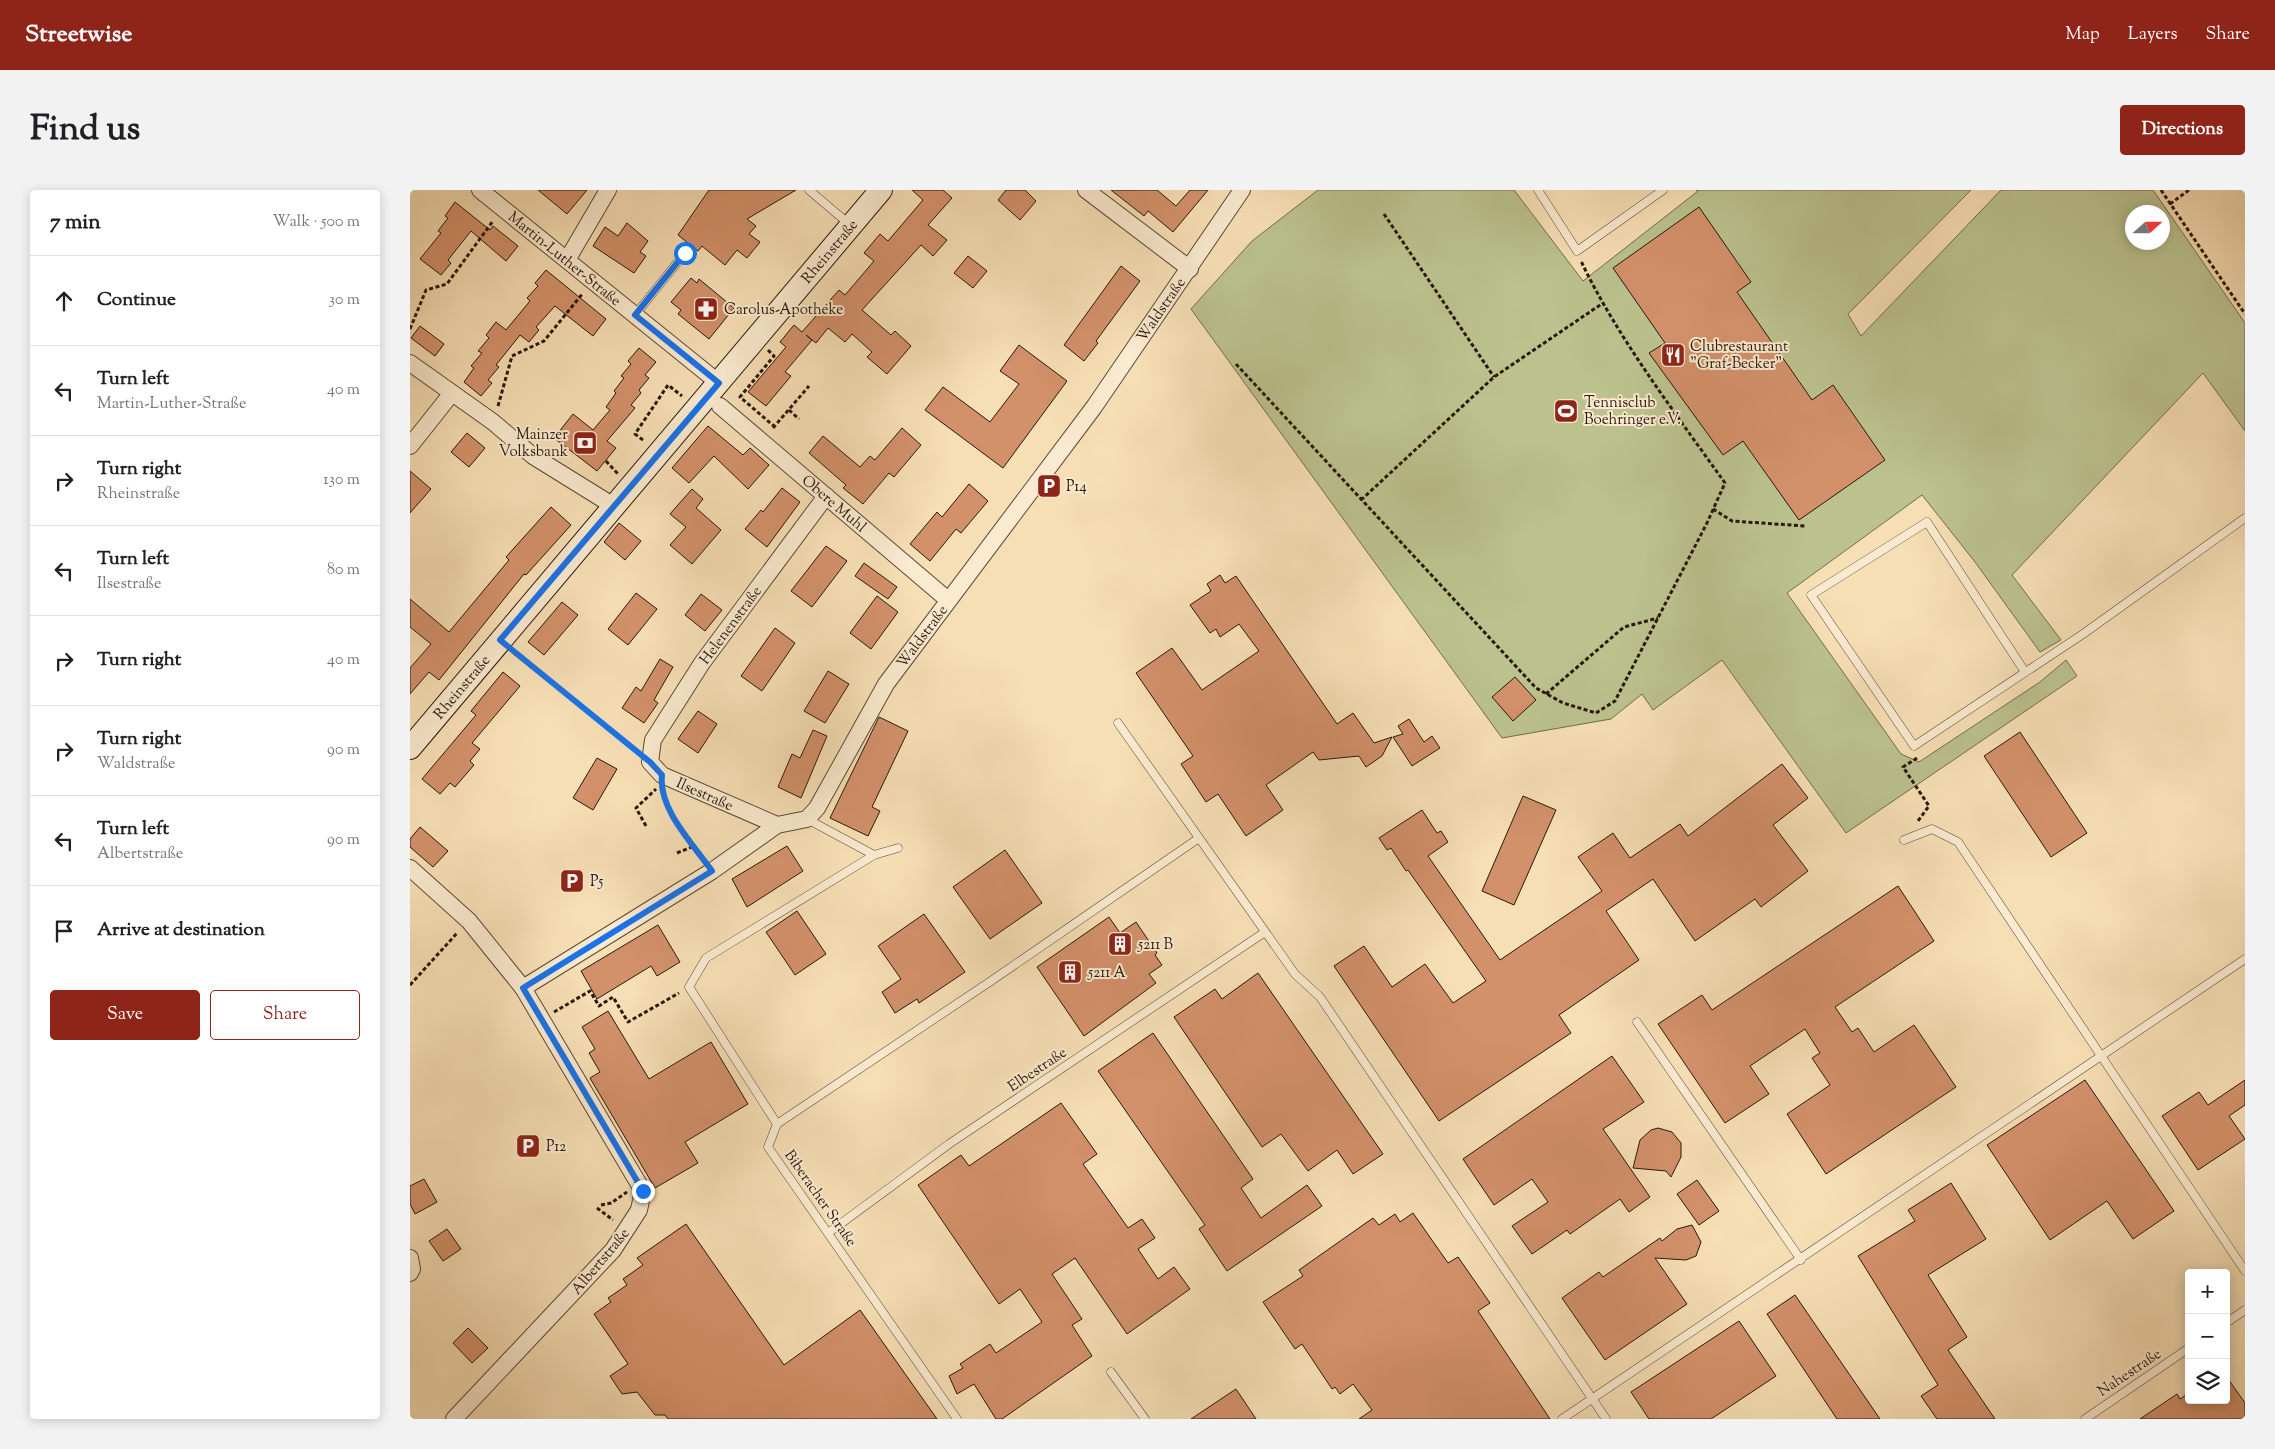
<!DOCTYPE html>
<html lang="en">
<head>
<meta charset="utf-8">
<style>
	:root { --surface:#fff; --page:#f2f2f2; --text:#202124; --muted:#757577; --line:#e0e0e0; --accent:#8f2418 }
	body { margin:0; font-family:"Sorts Mill Goudy",serif; background:var(--page); color:var(--text) }
	.controls { position:absolute; right:15px; bottom:15px; display:grid; overflow:hidden; border-radius:5px; box-shadow:0 2px 12px #0003 }
	.controls button { width:45px; height:45px; display:grid; place-items:center; padding:0; border:0; border-bottom:1px solid var(--line); background:var(--surface); color:var(--text); font:25px sans-serif }
	.compass { position:absolute; left:1715px; top:15px; width:45px; height:45px; border-radius:50%; background:var(--surface); box-shadow:0 2px 12px #0003; rotate:69deg }
	.stop { position:absolute; width:15px; height:15px; margin:-11px; border:4px solid #1a73e8; border-radius:50%; background:#fff }
	.stop.end { background:#1a73e8; border-color:#fff; box-shadow:0 1px 5px #0008 }
	.list { margin:0; padding:0; list-style:none }
	h2 { display:flex; justify-content:space-between; align-items:center; height:65px; margin:0; padding:0 20px; font-size:21px }
	h2 small { font-size:16px; font-weight:400; color:var(--muted) }
	.list li { display:grid; grid-template-columns:32px 1fr auto; gap:15px; align-items:center; box-sizing:border-box; height:90px; padding:0 20px; border-top:1px solid var(--line) }
	.list b { display:block; font-size:19px; white-space:nowrap }
	.list p { margin:0; font-size:16px; white-space:nowrap; color:var(--muted) }
	.list em { font-size:16px; font-style:normal; color:var(--muted) }
	.actions { display:flex; gap:10px; padding:15px 20px }
	.actions a { flex:1; padding:11px 0; border:1px solid var(--accent); border-radius:5px; text-align:center; font-size:18px; color:var(--accent) }
	.actions .main { background:var(--accent); color:#fff }
	.icon { flex:none; width:28px; height:28px; fill:none; stroke:currentColor; stroke-width:2; stroke-linecap:round; stroke-linejoin:round }
	.map { position:relative; flex:none; width:1835px; height:1229px; overflow:hidden; border-radius:5px }
	header { display:flex; align-items:center; gap:30px; box-sizing:border-box; height:70px; padding:0 25px; background:var(--accent); color:#fff }
	header strong { font-size:24px }
	nav { display:flex; gap:28px; margin-inline-start:auto; font-size:18px }
	.intro { display:flex; align-items:center; justify-content:space-between; box-sizing:border-box; height:120px; padding:0 30px }
	h1 { margin:0; font-size:35px }
	.button { padding:12px 22px; border-radius:5px; background:var(--accent); color:#fff; font-size:18px; font-weight:700 }
	main { display:flex; gap:30px; padding:0 30px }
	aside { flex:1; background:var(--surface); border-radius:5px; box-shadow:0 2px 12px #0003 }
	.map>svg:first-child { display:block }
</style>
</head>
<body>
<header>
<strong>Streetwise</strong>
<nav><a>Map</a><a>Layers</a><a>Share</a></nav>
</header>
<div class="intro"><h1>Find us</h1><a class="button">Directions</a></div>
<main>
<aside>
<h2>7 min<small>Walk · 500 m</small></h2>
<ul class="list">
<li><svg class="icon" aria-label="ahead" viewBox="0 0 24 24"><path d="M12 20V5M6 11l6-6 6 6"/></svg><div><b>Continue</b></div><em>30 m</em></li>
<li><svg class="icon" aria-label="left" viewBox="0 0 24 24"><path d="M17 20v-9H6M10 6l-5 5 5 5"/></svg><div><b>Turn left</b><p>Martin-Luther-Straße</p></div><em>40 m</em></li>
<li><svg class="icon" aria-label="right" viewBox="0 0 24 24"><path d="M7 20v-9h11M14 6l5 5-5 5"/></svg><div><b>Turn right</b><p>Rheinstraße</p></div><em>130 m</em></li>
<li><svg class="icon" aria-label="left" viewBox="0 0 24 24"><path d="M17 20v-9H6M10 6l-5 5 5 5"/></svg><div><b>Turn left</b><p>Ilsestraße</p></div><em>80 m</em></li>
<li><svg class="icon" aria-label="right" viewBox="0 0 24 24"><path d="M7 20v-9h11M14 6l5 5-5 5"/></svg><div><b>Turn right</b></div><em>40 m</em></li>
<li><svg class="icon" aria-label="right" viewBox="0 0 24 24"><path d="M7 20v-9h11M14 6l5 5-5 5"/></svg><div><b>Turn right</b><p>Waldstraße</p></div><em>90 m</em></li>
<li><svg class="icon" aria-label="left" viewBox="0 0 24 24"><path d="M17 20v-9H6M10 6l-5 5 5 5"/></svg><div><b>Turn left</b><p>Albertstraße</p></div><em>90 m</em></li>
<li><svg class="icon" aria-label="arrive" viewBox="0 0 24 24"><path d="M6 21V4h12l-3 4 3 4H6"/></svg><div><b>Arrive at destination</b></div></li>
</ul>
<div class="actions"><a class="main">Save</a><a>Share</a></div>
</aside>
<div class="map">
<svg width="1835" height="1229" viewBox="0 0 1835 1229">
	<rect width="100%" height="100%" fill="#f7dfb5"/>
	<filter id="stains"><feTurbulence type="fractalNoise" baseFrequency=".004" numOctaves="4"/><feColorMatrix values="0 0 0 0 .2 0 0 0 0 .09 0 0 0 0 .02 0 0 0 .5 -.17"/></filter>
	<radialGradient id="worn" r=".72"><stop offset=".6" stop-color="#630" stop-opacity="0"/><stop offset="1" stop-color="#630" stop-opacity=".3"/></radialGradient>
	<path fill="#bbc28e" stroke="#726c4d" fill-rule="evenodd" d="M908,0h196l69,91 115,-90 -2,-1h275l-123,124 13,22 140,-146h152l92,133v108l-42,-58 -191,202 49,65 -21,12 -65,-90 -53,-67 -135,98 114,161 18,8 121,-80 26,-22 11,16 -231,157 -124,-173 -69,50 -11,-16 -31,25 -109,19 -311,-429 61,-68zM1722,22h30v30h-30z"/>
	<path fill="#d3916b" stroke="#2a170c" d="M128,0h49l-20,24z
		M299,0h87l-49,29 9,7 -7,8 11,8 -13,16 -10,-8 -12,15 -23,-19 -4,5 -20,-16z
		M502,0h31l9,8 -24,27 19,15 -14,16 -12,-11 -59,65 29,25 4,-4 16,15 -24,28 -20,-17 5,-5 -20,-18 -7,8 -17,-14 -12,15 -10,-8 6,5 -27,32 6,4 -25,30 -18,-14 38,-45 -6,-5 14,-17 8,7 37,-42 6,5 29,-34 -10,-8 16,-19 8,7 35,-41z
		M596,0h19l11,11 -16,19 -22,-20z
		M701,0h46l19,16 14,-16h18l-35,42 -25,-21 -4,5z
		M45,12l35,28 3,-4 25,20 -12,15 -35,-30 -23,29 3,3 -10,12 -21,-16 21,-26 -3,-2 10,-13 -3,-2z
		M1289,17l52,75 -14,10 75,108 21,-15 52,75 -86,60 -56,-79 -20,14 -74,-102 16,-10 -52,-75z
		M217,33l21,18 -8,11 6,4 -12,17 -41,-27 12,-19 13,9z
		M558,66l19,15 -14,17 -19,-15z
		M711,76l19,15 -44,60 2,2 -14,18 -20,-16z
		M136,80l60,49 -13,17 -38,-30 -19,21 3,3 -10,12 -9,-7 -24,30 3,2 -11,13 4,3 -11,13 -17,-14 10,-14 -3,-2 11,-13 -4,-2 11,-13 -3,-3 10,-13 10,8 24,-29 -3,-3 11,-12 -3,-3z
		M281,88l6,5 2,-4 35,29 -25,31 -31,-25 3,-4 -10,-8z
		M10,136l24,18 -9,12 -24,-18z
		M609,155l48,36 -64,87 -78,-58 18,-23 47,35 29,-38 -19,-13z
		M229,158l17,14 -11,13 4,3 -10,12 2,3 -10,12 4,3 -28,33 9,7 -19,23 -43,-33 19,-24 20,16 17,-20 -4,-3 10,-14 -2,-2 10,-13 -3,-2 10,-12 -3,-3z
		M298,236l35,29 7,-7 19,17 -21,24 -34,-33 -25,27 -17,-15z
		M492,238l19,17 -27,32 -5,-4 -26,31 -20,-16 3,-3 -37,-32 14,-17 37,31 10,-11 5,4z
		M57,243l18,15 -16,19 -18,-15z
		M0,281l21,18 -21,24z
		M559,294l19,17 -27,32 -5,-4 -26,32 -20,-17 27,-32 5,5z
		M372,298l18,14 -33,45 -22,-18 16,-19 2,2z
		M282,299l11,10 -7,9 25,22 -29,34 -22,-19 16,-18 -16,-13z
		M141,317l20,18 -45,50 -2,-1 -85,106 -10,-8 -19,22v-26l21,-24 -21,-17v-28l39,33 60,-72 -3,-3z
		M209,333l22,18 -16,19 -21,-18z
		M416,356l21,15 -35,46 -21,-16z
		M454,373l33,24 -9,12 -33,-23z
		M810,385l5,8 11,-7 101,148 16,-11 21,30 18,-6 -10,19 -16,11 -7,-11 -40,4 -6,-8 -47,33 17,25 -37,26 -28,-42 -12,8 -25,-38 12,-8 -57,-83 36,-25 30,42 57,-39 -20,-27 -19,13 -4,-8 -6,4 -20,-28 21,-14 -4,-7z
		M226,403l21,16 -29,36 -20,-16z
		M291,404l21,16 -17,21 -20,-16z
		M467,406l21,16 -27,37 -21,-16z
		M152,412l16,13 -34,40 -16,-13z
		M365,438l20,15 -33,48 -21,-15z
		M250,469l13,8 -19,33 4,3 -14,20 -22,-15 14,-21 5,4z
		M418,481l21,13 -24,39 -21,-12z
		M93,482l17,14 -48,57 8,6 -10,12 4,4 -19,22 -5,-4 -10,11 -18,-15 54,-64 -5,-4z
		M1105,487l21,23 -23,21 -21,-24z
		M288,521l19,13 -19,29 -20,-14z
		M469,527l29,14 -36,76 8,4 -12,25 -38,-18z
		M999,529l15,23 8,-6 8,12 -28,18 -19,-29 10,-3 -5,-8z
		M403,540l14,6 -26,62 -23,-11 14,-33 8,4z
		M1610,542l67,101 -36,24 -67,-101z
		M187,568l20,11 -24,41 -20,-12z
		M1372,574l26,34 -35,27 35,46 -47,36 -6,-8 -60,42 -42,-62 -47,32 33,49 -80,55 12,18 -132,88 -105,-155 30,-20 28,41 33,-23 28,39 33,-22 -78,-111 -2,1 -15,-23 -4,2 -8,-12 43,-28 15,23 4,-2 7,11 -20,14 72,104 102,-69 -24,-34 35,-24 17,25 50,-34 8,12z
		M1113,606l33,14 -42,95 -32,-14z
		M10,637l28,24 -15,16 -23,-20v-8z
		M377,656l16,25 -56,36 -15,-28z
		M595,660l37,53 -52,36 -37,-52z
		M1488,696l36,55 -99,66 17,25 6,-4 16,24 40,-27 42,62 -130,87 -39,-60 43,-29 -18,-27 8,-5 -15,-24 -55,37 19,28 -44,29 -67,-99 44,-29 10,15z
		M387,721l29,43 -31,21 -29,-43z
		M514,724l41,58 -46,31 -2,-4 -22,14 -13,-21 19,-13 -23,-33z
		M699,727l11,16 16,-11 21,31 -2,2 7,10 -13,9 7,9 -72,53 -47,-69z
		M248,735l22,37 -23,14 -6,-10 -54,33 -16,-28z
		M848,783l125,181 -30,20 -16,-24 -29,21 -27,-37 -19,13 -88,-130 41,-28 7,10z
		M198,821l41,68 62,-37 37,62 -63,38 13,21 -43,25 -65,-110 10,-6 -11,-19 6,-4 -13,-22z
		M743,843l100,146 -12,9 20,30 46,-33 15,21 -95,65 -28,-42 6,-4 -107,-154z
		M1202,866l32,46 -41,27 47,68 -21,15 -9,-13 -50,35 -3,-4 -35,24 -20,-28 36,-24 -16,-23 -38,26 -31,-46z
		M1675,890l89,131 -41,28 -26,-38 -57,39 -63,-95z
		M1835,890v25l-16,11 16,23 -47,31 -36,-54 37,-24 9,13z
		M651,913l36,51 -14,10 45,64 14,-9 13,19 -17,11 20,30 16,-12 16,22 -63,45 -52,-76 -23,16 30,45 -10,6 20,31 -90,63h-6l-22,-35 -17,10 -8,-18 14,-8 -3,-4 30,-20 6,9 46,-31 -22,-33 -21,15 -81,-119 43,-30 8,11z
		M1248,938l14,4 9,11v14l-10,20 -5,-6 -33,-3 7,-28 11,-10z
		M14,989l13,23 -22,12 -5,-10v-18z
		M1287,990l22,31 -20,14 -22,-31z
		M1541,993l35,56 -58,36 39,62 -19,13 47,69h-58l-16,-23 17,-11 -80,-129 57,-35 -7,-11z
		M1003,1023l35,50 10,-6 32,46 -12,8 72,108h-191l13,-9 -19,-26 -13,10 -5,-7 -3,2 -30,-45 -7,5 -32,-47 40,-26 -4,-6 74,-52 6,7 16,-11 5,8z
		M276,1034l98,141 76,-55 77,109h-269l-3,-4h-10l-18,-23 -15,2 -12,-18 18,-12 -34,-50 17,-12 -3,-4 19,-13 -4,-6 20,-14 -6,-7z
		M1282,1035l9,17 -5,14 -10,4 -31,-2 32,46 -82,56 -43,-62 37,-26 4,5 57,-39 2,3 15,-12z
		M37,1039l14,20 -18,12 -14,-20z
		M1385,1105l85,124h-43l-70,-105z
		M1329,1131l37,55 -65,43h-62l-18,-27z
		M58,1138l20,20 -16,15 -19,-20z
		M1816,1186l19,27v16h-105l37,-25 3,5 9,-6v7h37z
		M826,1199l20,30h-65z"/>
	<g fill="none" stroke-linecap="round" stroke-linejoin="round">
		<defs>
			<path id="lane" d="M399,0l40,34
				M1128,0l39,61 86,-61
				M225,125l50,-62
				M1615,482l-98,-150 -116,73 103,151 169,-112 162,-116
				M708,533l177,251 25,23 286,422
				M397,629l67,36
				M1494,650l28,-11 26,13 287,429
				M488,658l-24,7 -168,103 -17,29 88,137 -9,23 189,272
				M1227,832l164,238
				M367,934l214,-143 208,-143
				M418,1043l121,-89 316,-212
				M1816,1133l19,-13
				M701,1182l34,47
				M1152,1229l683,-460
				M1675,1229l104,-71"/>
			<g id="street">
				<path id="s1" d="M70,0l239,193"/>
				<path d="M676,0l104,79"/>
				<path d="M157,70l41,-70"/>
				<path d="M0,173l83,59 40,34 71,44 9,8"/>
				<path id="s2" d="M310,216l228,194"/>
				<path d="M0,256l42,-53"/>
				<path id="s3" d="M367,635l-115,-50 -12,-13 3,-22 49,-77 124,-167"/>
				<path d="M0,678l59,53 54,67 120,203 -4,19 -26,40 -159,169"/>
				<path id="s4" d="M113,798l189,-117 65,-46 30,-6 10,-11 69,-124 208,-277 148,-217"/>
				<path d="M0,1068l2,11 -2,4"/>
			</g>
			<g id="secondary">
				<path id="s5" d="M0,558l471,-558"/>
			</g>
		</defs>
		<use href="#lane" stroke="#5d4936" stroke-width="9"/>
		<use href="#street" stroke="#5d4936" stroke-width="18"/>
		<use href="#secondary" stroke="#2a170c" stroke-width="24"/>
		<path stroke="#2a170c" stroke-width="3" stroke-dasharray="4 2.5" stroke-linecap="butt" d="M1751,0l84,124
			M1760,14l19,-14
			M974,24l110,163
			M0,139l16,-39 21,-6 46,-63
			M358,160l6,6 -34,41 35,30
			M826,174l300,324 27,15 33,10 19,-12 92,-178 18,-40c-49,-69 -108,-146 -144,-222
			M88,216l14,-50 32,-15 39,-48
			M379,220l10,9
			M363,238l36,-42
			M233,250l-8,-6 33,-49 14,11
			M196,271l12,13
			M951,310l133,-123 109,-74
			M1303,319l19,12 73,5
			M104,463l122,98
			M1136,504l78,-67 34,-9
			M1507,568l-14,9 26,39 -11,15
			M254,603l6,19 33,46
			M236,636l-10,-18 20,-19
			M267,663l17,-7
			M0,795l48,-53
			M144,822l36,-21 9,15 14,-9 15,25 51,-29
			M191,1015l10,-2 16,-11
			M187,1018l16,12"/>
		<use href="#lane" stroke="#faeacf" stroke-width="8"/>
		<use href="#street" stroke="#faeacf" stroke-width="16"/>
		<use href="#secondary" stroke="#faeacf" stroke-width="22"/>
	</g>
	<g fill="none" stroke-linecap="round" stroke-linejoin="round">
		<path stroke="#1a73e8" stroke-width="6" d="M233,1001l-120,-203 189,-117c-19,-27 -54,-62 -50,-96l-12,-13 -150,-122 219,-257 -84,-68 50,-62"/>
	</g>
	<defs>
		<symbol id="pharmacy-square" viewBox="-11 -11 22 22"><rect x="-9" y="-9" width="18" height="18" rx="4" fill="#8f2418" stroke="#faeacf"/><path d="M-2-6h4v4h4v4h-4v4h-4v-4h-4v-4h4Z" fill="#fff"/></symbol>
		<symbol id="restaurant-square" viewBox="-11 -11 22 22"><rect x="-9" y="-9" width="18" height="18" rx="4" fill="#8f2418" stroke="#faeacf"/><path d="M-5-6h1v4h1v-4h1v4h1v-4h1v5L-1.5 .5V6h-2V.5L-5-1ZM5-6V6H3V1.5H1.5Q1.5-4 5-6Z" fill="#fff"/></symbol>
		<symbol id="stadium-square" viewBox="-11 -11 22 22"><rect x="-9" y="-9" width="18" height="18" rx="4" fill="#8f2418" stroke="#faeacf"/><path d="M0-5a6.5 5 0 1 0 0 10a6.5 5 0 1 0 0-10ZM-3.5-1.8h7v3.6h-7Z" fill="#fff"/></symbol>
		<symbol id="bank-square" viewBox="-11 -11 22 22"><rect x="-9" y="-9" width="18" height="18" rx="4" fill="#8f2418" stroke="#faeacf"/><path d="M-6-4H6V4H-6ZM0-2.3a2.3 2.3 0 1 0 0 4.6a2.3 2.3 0 1 0 0-4.6Z" fill="#fff"/></symbol>
		<symbol id="parking-square" viewBox="-11 -11 22 22"><rect x="-9" y="-9" width="18" height="18" rx="4" fill="#8f2418" stroke="#faeacf"/><path d="M-3.5-5.5H1a3.5 3.5 0 0 1 0 7H-1V5.5H-3.5ZM-1-3.4V-.6H.8a1.4 1.4 0 0 0 0-2.8Z" fill="#fff"/></symbol>
		<symbol id="building-square" viewBox="-11 -11 22 22"><rect x="-9" y="-9" width="18" height="18" rx="4" fill="#8f2418" stroke="#faeacf"/><path d="M-4-6H4V6H1V3H-1V6H-4ZM-2.5-4.3h1.7v1.8h-1.7ZM.8-4.3h1.7v1.8H.8ZM-2.5-1h1.7V.8h-1.7ZM.8-1h1.7V.8H.8Z" fill="#fff"/></symbol>
	</defs>
	<g fill-rule="evenodd">
		<use href="#pharmacy-square" x="282" y="105" width="28" height="28"/>
		<use href="#restaurant-square" x="1249" y="151" width="28" height="28"/>
		<use href="#stadium-square" x="1142" y="207" width="28" height="28"/>
		<use href="#bank-square" x="161" y="239" width="28" height="28"/>
		<use href="#parking-square" x="625" y="282" width="28" height="28"/>
		<use href="#parking-square" x="148" y="677" width="28" height="28"/>
		<use href="#building-square" x="696" y="740" width="28" height="28"/>
		<use href="#building-square" x="646" y="768" width="28" height="28"/>
		<use href="#parking-square" x="104" y="942" width="28" height="28"/>
	</g>
	<g text-anchor="middle" stroke-width="4" stroke-linejoin="round" paint-order="stroke">
		<g font-size="15" fill="#2a170c" stroke="#faeacf">
			<text dy="5" stroke="none"><textPath href="#s5" startOffset="650">Rheinstraße</textPath></text>
			<text dy="5" stroke="none"><textPath href="#s1" startOffset="109">Martin-Luther-Straße</textPath></text>
			<text dy="5" stroke="none"><textPath href="#s4" startOffset="954">Waldstraße</textPath></text>
			<text dy="5" stroke="none"><textPath href="#s2" startOffset="150">Obere Muhl</textPath></text>
			<text dy="5" stroke="none"><textPath href="#s3" startOffset="304">Helenenstraße</textPath></text>
			<text dy="5" stroke="none"><textPath href="#s4" startOffset="549">Waldstraße</textPath></text>
			<text dy="5" stroke="none"><textPath href="#s5" startOffset="80">Rheinstraße</textPath></text>
			<text transform="translate(295 604) rotate(24)" y="5">Ilsestraße</text>
			<text transform="translate(627 879) rotate(-34)" y="5">Elbestraße</text>
			<text transform="translate(411 1008) rotate(55)" y="5">Biberacher Straße</text>
			<text transform="translate(190 1071) rotate(-50)" y="5">Albertstraße</text>
			<text transform="translate(1719 1182) rotate(-34)" y="5">Nahestraße</text>
		</g>
		<g font-size="15" fill="#2a170c" stroke="#faeacf" text-anchor="start">
			<text x="314" y="124">Carolus-Apotheke</text>
			<text x="1280" y="161">Clubrestaurant<tspan x="1280" dy="17">"Graf-Becker"</tspan></text>
			<text x="1174" y="217">Tennisclub<tspan x="1174" dy="17">Boehringer e.V.</tspan></text>
			<text x="158" y="249" text-anchor="end">Mainzer<tspan x="158" dy="17">Volksbank</tspan></text>
			<text x="656" y="301">P14</text>
			<text x="180" y="696">P5</text>
			<text x="728" y="759">5211 B</text>
			<text x="678" y="787">5211 A</text>
			<text x="136" y="961">P12</text>
		</g>
	</g>
	<rect width="100%" height="100%" filter="url(#stains)"/>
	<rect width="100%" height="100%" fill="url(#worn)"/>
</svg>
<div class="controls">
<button>+</button>
<button>−</button>
<button><svg class="icon" aria-label="layers" viewBox="0 0 24 24"><path d="M12 4l9 5-9 5-9-5zM3 14l9 5 9-5"/></svg></button>
</div>
<svg class="compass" viewBox="-18 -18 36 36"><path d="M0-13l5 13h-10z" fill="#e53935"/><path d="M0 13l5-13h-10z" fill="#757577"/></svg>
<div class="stop" style="left:275px;top:63px"></div>
<div class="stop end" style="left:233px;top:1001px"></div>
</div>
</main>
</body>
</html>
